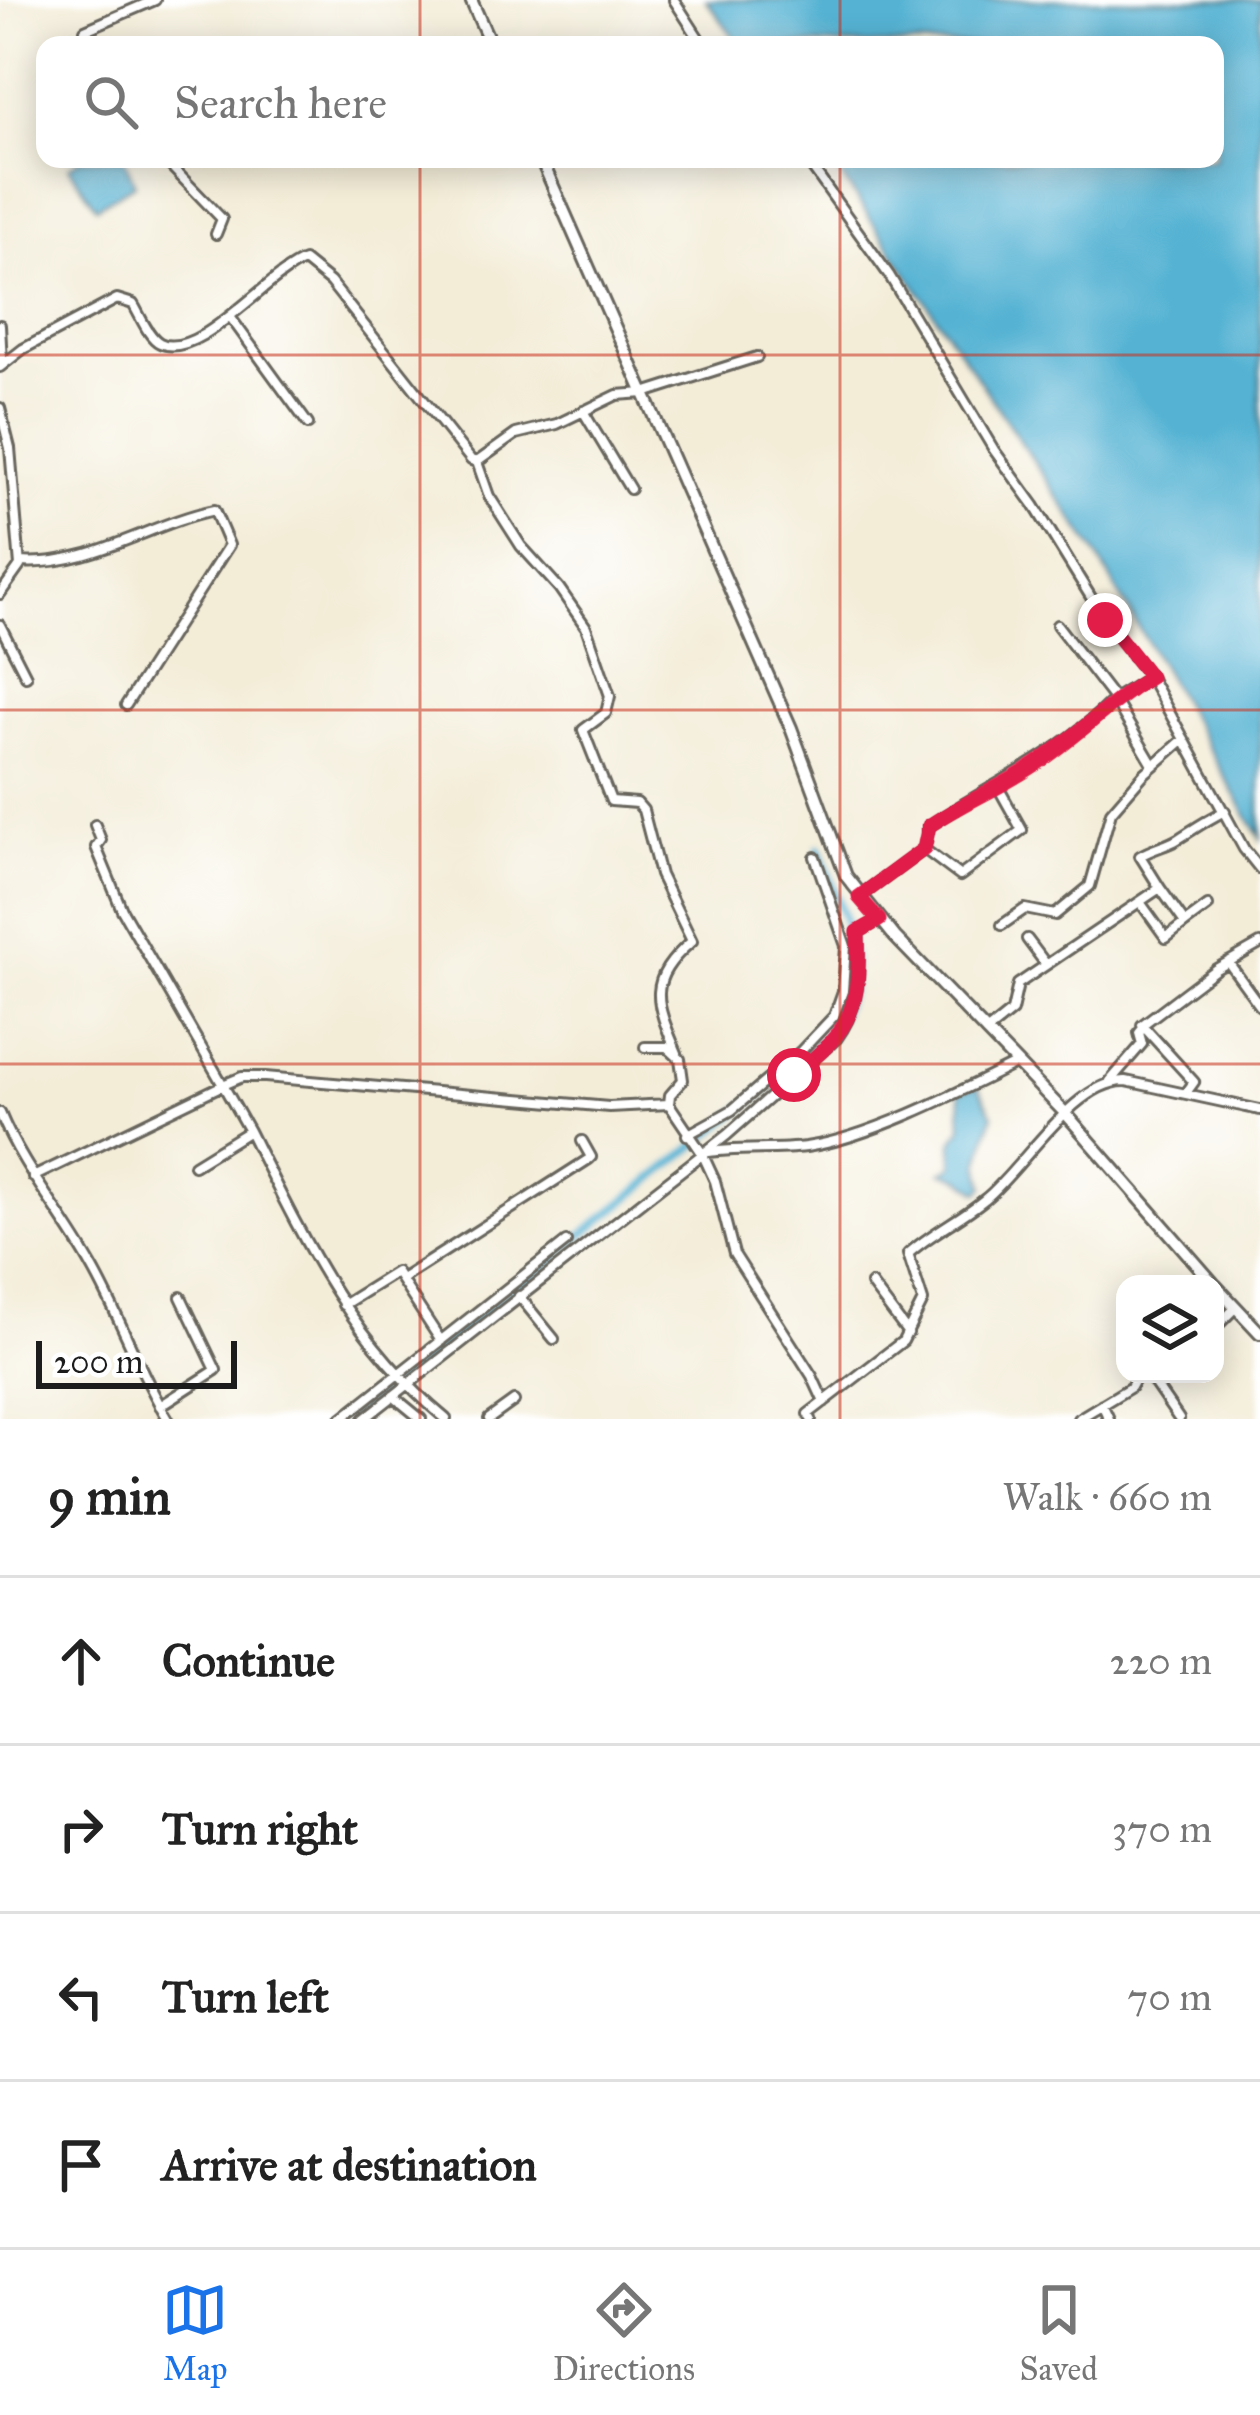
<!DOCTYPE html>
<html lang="en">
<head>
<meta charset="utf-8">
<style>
	:root { --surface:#fff; --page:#f6f6f6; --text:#222; --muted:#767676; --line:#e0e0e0; --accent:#1a73e8 }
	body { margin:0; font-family:"IM FELL Great Primer",serif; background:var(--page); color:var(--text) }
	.controls { position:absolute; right:36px; bottom:36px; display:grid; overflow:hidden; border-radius:24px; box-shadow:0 6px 30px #0003 }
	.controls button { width:108px; height:108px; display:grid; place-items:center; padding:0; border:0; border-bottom:3px solid var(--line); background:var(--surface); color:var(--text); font:60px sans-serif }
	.scale { position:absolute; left:36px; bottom:30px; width:201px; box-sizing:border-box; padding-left:12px; border:6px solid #1c1c1c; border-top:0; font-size:33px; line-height:42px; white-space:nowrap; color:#1c1c1c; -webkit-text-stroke:9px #fff; paint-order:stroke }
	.stop { position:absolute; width:36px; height:36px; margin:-27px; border:9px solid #e11d48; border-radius:50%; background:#fff }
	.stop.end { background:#e11d48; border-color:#fff; box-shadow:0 3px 12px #0008 }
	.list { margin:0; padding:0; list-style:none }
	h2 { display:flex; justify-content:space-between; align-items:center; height:156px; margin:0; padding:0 48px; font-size:51px }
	h2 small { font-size:39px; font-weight:400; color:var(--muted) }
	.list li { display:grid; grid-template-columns:78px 1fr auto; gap:36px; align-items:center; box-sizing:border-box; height:168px; padding:0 48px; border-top:3px solid var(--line) }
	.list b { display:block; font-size:45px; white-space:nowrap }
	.list em { font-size:39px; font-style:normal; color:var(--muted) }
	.icon { flex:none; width:66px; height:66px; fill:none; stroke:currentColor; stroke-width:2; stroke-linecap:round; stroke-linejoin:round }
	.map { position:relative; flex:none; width:1260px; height:1419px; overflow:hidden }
	.search { position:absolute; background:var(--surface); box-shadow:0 6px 30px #0003; left:36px; right:36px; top:36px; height:132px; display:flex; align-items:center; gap:30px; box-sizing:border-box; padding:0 42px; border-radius:24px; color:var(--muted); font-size:45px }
	.sheet { height:828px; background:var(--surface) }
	nav { display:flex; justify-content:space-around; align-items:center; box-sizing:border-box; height:168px; border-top:3px solid var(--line); background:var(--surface); font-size:33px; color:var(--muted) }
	nav a { display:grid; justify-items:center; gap:6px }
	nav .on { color:var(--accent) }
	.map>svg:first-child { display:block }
</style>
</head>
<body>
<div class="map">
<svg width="1260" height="1419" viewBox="0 0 1260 1419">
	<rect width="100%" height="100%" fill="#fff"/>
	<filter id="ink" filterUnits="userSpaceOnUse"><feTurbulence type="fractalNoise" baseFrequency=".00833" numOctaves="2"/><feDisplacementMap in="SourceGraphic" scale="24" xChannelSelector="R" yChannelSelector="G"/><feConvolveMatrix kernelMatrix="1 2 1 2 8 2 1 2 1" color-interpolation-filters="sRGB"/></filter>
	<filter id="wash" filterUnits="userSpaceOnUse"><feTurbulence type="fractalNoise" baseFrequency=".004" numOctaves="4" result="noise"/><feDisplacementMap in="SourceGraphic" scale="48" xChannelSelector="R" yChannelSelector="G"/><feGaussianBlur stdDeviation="2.7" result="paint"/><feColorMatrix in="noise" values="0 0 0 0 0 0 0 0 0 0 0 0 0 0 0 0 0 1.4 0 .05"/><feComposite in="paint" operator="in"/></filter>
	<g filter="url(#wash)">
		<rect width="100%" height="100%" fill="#f3ecd7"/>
		<path fill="#55b2d3" stroke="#386778" stroke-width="3" d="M706,0h554v838l-165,-286 -265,-393h385v-114h-475z
			M80,159h44l11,25 -39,23 -27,-40z
			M978,1086l15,29 -13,47 5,25 -6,5 -17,-13 -20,-7 11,-6v-25l9,-14 -2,-35z"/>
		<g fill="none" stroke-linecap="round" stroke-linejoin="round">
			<path stroke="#55b2d3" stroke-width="8" d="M555,1256l212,-167 40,-34 31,-35 13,-33 2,-24 -9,-46 -25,-69
				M350,1419l207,-162"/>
		</g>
	</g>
	<g filter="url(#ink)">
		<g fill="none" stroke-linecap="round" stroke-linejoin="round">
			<defs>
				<path id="street" d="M674,0l29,45
					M94,45l-9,-15 70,-30
					M164,159l58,60 -6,15
					M806,159l83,116 105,175 40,55 71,115 45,57 94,172 16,20
					M231,318l77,106
					M0,325l2,38
					M0,367l23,-18 94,-50 16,5c7,11 15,33 27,39 38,19 109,-70 144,-82l26,21 141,178 6,2 39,-28 41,-10 60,-29 27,-2 113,-36
					M0,408l10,40 10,118 -20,28
					M583,411l47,78
					M477,462l12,34 32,50 38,42 27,39 24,69 -4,17 -23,17 28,71 26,2 6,7 17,65 32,66c-46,40 -37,60 -15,112
					M20,562c70,5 128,-38 194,-52l15,35 -103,160
					M0,625l26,51
					M1150,677l-36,22 39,66
					M95,825l6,15 -5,7 26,63 101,175 19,-8h23l344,30 60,-3 33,49c34,-6 69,-2 104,-6 63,-9 153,-55 211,-84
					M924,849l36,27 62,-46 -24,-43
					M1160,888l25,35 23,-17
					M860,896l64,-47 5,-23c66,-45 127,-68 185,-127l-57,-74
					M1140,902l26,36 19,-15
					M1002,925l23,-16 30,6 35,-29 21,-74 33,-38 40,-35
					M1027,939l18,24
					M1228,962l32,44
					M986,1032l26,-21 6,-27 142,-96 -20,-32c13,-8 27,-10 38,-17 16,-10 30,-20 47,-28
					M645,1047h22l13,12 3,21 -13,15 -1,9
					M1110,1081l32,-37 -3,-11 5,-6
					M1186,1093l8,-11 -52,-57 74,-56 44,-25
					M0,1113c23,56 62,100 92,154 28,49 46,103 76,152
					M249,1131c54,108 102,210 197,288
					M687,1135l45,-25 69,-59 33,-35 9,-25 3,-45 -31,-89
					M702,1153l13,28 19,73 78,122 12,26
					M33,1177l190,-92 26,46 -55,34
					M403,1278l186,-119 2,-2 -9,-16
					M871,1284l37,49
					M519,1296l35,43
					M343,1305l53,-33 45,69
					M1215,1328l20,-20
					M1148,1374l31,45
					M393,1396l28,23
					M1102,1404l7,15
					M160,1406l56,-36 -35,-73
					M341,1419l225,-177
					M364,1419l363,-284 110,-97c24,-34 22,-67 21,-106l21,-12
					M489,1419l25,-18
					M811,1419l-3,-5 95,-73 20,-40 -15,-47c23,-21 53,-35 77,-55 38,-30 89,-119 141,-118l134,29
					M1078,1419l53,-32 7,-13"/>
				<path id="secondary" d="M471,0l20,45
					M541,159l250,569 55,148 49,61 172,178 147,169
					M1215,1285l45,48"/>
			</defs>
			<use href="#street" stroke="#67655d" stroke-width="14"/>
			<use href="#secondary" stroke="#67655d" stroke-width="16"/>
			<use href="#street" stroke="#fff" stroke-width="8"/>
			<use href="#secondary" stroke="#fff" stroke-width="10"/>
		</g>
	</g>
	<g fill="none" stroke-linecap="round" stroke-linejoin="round" filter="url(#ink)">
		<path stroke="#e11d48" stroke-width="15" d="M794,1075c61,-48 66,-69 64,-143l21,-12 -20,-23 65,-48 5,-23c34,-23 73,-39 107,-62 41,-27 73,-61 114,-87l-45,-57"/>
	</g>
	<path fill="none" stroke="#c8321e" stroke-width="3" stroke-opacity="0.55" d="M420,0v45M840,0v45M420,159v1260M840,159v1260M0,355h1260M0,710h1260M0,1064h1260"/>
</svg>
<div class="controls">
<button><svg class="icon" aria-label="layers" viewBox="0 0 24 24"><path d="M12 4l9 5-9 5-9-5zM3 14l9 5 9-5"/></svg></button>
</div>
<div class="scale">200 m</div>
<div class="stop" style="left:794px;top:1075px"></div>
<div class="stop end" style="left:1105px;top:620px"></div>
<div class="search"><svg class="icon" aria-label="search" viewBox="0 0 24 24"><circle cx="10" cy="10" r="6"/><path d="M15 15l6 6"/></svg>Search here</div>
</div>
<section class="sheet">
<h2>9 min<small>Walk · 660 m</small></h2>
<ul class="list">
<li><svg class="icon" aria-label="ahead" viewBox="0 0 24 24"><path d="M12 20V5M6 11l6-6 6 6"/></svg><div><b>Continue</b></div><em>220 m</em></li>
<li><svg class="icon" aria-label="right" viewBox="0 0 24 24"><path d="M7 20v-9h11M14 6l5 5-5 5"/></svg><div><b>Turn right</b></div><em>370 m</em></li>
<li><svg class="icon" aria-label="left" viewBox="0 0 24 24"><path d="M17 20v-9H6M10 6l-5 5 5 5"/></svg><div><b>Turn left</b></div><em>70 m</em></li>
<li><svg class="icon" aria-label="arrive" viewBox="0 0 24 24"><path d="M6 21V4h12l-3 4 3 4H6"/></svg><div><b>Arrive at destination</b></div></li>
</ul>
</section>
<nav>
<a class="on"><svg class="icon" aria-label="map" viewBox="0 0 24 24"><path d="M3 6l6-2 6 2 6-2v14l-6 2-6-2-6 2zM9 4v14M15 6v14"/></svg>Map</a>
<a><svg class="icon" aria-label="directions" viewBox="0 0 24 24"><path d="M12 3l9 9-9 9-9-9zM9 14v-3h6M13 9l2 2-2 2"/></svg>Directions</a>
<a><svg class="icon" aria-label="saved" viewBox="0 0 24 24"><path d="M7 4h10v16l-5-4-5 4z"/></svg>Saved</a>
</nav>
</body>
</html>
